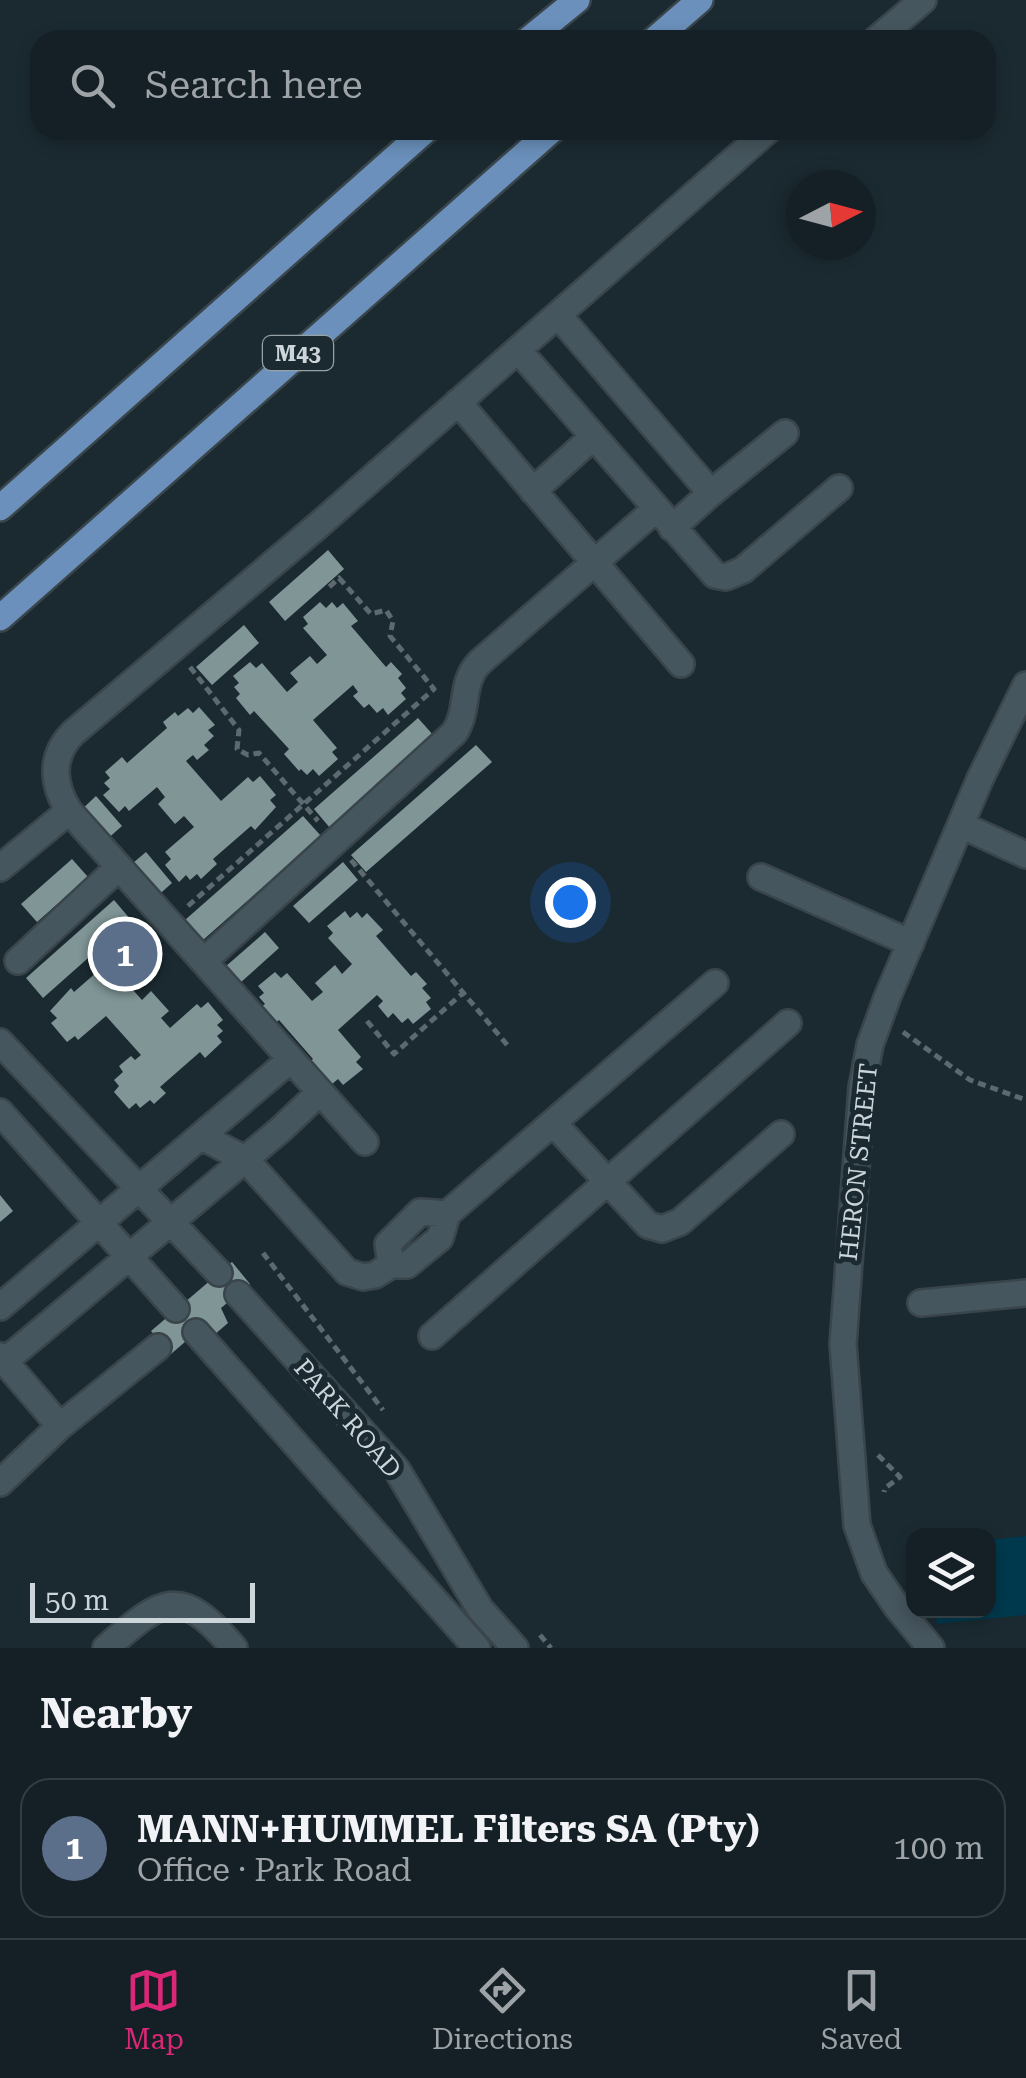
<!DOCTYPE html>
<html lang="en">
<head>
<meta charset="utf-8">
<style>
	:root { --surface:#142025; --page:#1d282d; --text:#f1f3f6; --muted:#9da3a7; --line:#333e42; --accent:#db2777 }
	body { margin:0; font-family:"Roboto Serif",serif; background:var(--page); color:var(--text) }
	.controls { position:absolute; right:30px; bottom:30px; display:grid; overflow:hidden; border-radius:20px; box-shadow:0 5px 15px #0003 }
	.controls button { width:90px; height:90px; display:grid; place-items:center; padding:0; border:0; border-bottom:2px solid var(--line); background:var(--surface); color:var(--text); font:50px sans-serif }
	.compass { position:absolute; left:786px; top:170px; width:90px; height:90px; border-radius:50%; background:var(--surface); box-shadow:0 5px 15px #0003; rotate:84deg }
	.scale { position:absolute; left:30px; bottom:25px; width:225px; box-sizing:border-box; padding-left:10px; border:5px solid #ccd6da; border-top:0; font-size:28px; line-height:35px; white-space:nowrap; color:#ccd6da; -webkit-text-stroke:8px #1b2a31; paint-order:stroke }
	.you { position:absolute; left:570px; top:902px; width:35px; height:35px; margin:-25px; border:8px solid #fff; border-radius:50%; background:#1a73e8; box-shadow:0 0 0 15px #1a73e833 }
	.badge { display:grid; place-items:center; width:65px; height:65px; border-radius:50%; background:var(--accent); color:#fff; font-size:32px; font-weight:700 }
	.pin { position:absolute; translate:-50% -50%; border:5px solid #fff; box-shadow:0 2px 10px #0006 }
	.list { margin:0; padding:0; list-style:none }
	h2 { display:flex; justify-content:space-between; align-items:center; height:130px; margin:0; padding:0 40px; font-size:42px }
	h2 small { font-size:32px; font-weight:400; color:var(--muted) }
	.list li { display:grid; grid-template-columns:65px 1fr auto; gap:30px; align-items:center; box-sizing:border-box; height:140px; margin:0 20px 20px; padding:0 20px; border:2px solid var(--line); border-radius:30px }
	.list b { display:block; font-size:38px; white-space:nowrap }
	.list p { margin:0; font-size:32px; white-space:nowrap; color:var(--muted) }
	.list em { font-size:32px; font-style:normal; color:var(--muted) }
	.icon { flex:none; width:55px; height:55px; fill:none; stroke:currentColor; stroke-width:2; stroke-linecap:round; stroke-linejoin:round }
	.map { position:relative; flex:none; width:1026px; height:1648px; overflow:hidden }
	.search { position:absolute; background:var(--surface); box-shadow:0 5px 15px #0003; left:30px; right:30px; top:30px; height:110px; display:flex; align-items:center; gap:25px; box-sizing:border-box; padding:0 35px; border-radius:30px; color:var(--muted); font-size:38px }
	.sheet { height:290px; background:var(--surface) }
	nav { display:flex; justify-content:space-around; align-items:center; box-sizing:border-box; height:140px; border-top:2px solid var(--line); background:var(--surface); font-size:28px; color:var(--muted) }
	nav a { display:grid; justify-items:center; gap:5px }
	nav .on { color:var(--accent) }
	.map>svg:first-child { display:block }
</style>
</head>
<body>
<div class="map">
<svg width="1026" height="1648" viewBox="0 0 1026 1648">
	<rect width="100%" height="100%" fill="#1b2a31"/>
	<path fill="#00394d" d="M1026,1536v79l-89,9 -2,-13 53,-1 1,-70z"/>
	<path fill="#809596" d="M328,550l16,19 -59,52 -16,-19z
		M320,602l6,6 6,-6 5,6 6,-5 15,18 -7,5 35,41 5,-5 11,12 -4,4 8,10 -5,5 5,6 -18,16 -5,-7 -6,5 -8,-9 -5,4 -11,-12 5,-4 -5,-7 -40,35 24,28 -5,4 6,7 -19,17 -6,-7 -6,6 -6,-6 -2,2 -15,-17 5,-5 -35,-38 -4,4 -14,-17 4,-4 -6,-7 5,-4 -6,-7 17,-14 6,6 6,-5 25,29 11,-10 -8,-9 20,-17 7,8 10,-9 -24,-27 5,-4 -5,-7z
		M244,625l15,18 -47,42 -16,-18z
		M199,707l16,18 -7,5 6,6 -10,9 5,5 -12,10 -4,-5 -7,6 35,40 27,-24 5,5 7,-6 16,19 -6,5 6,7 -21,23 -4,-4 -38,33 4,5 -16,15 -4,-5 -7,6 -4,-5 -7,7 -14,-17 6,-6 -6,-7 29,-25 -10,-11 -9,8 -17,-20 7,-7 -8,-10 -28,24 -4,-5 -6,6 -16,-17 7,-6 -6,-6 6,-5 -5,-6 17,-15 5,6 40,-35 -4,-6 12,-10 3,4 10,-8 5,5z
		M418,718l16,18 -104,92 -16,-19z
		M476,745l16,17 -126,110 -15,-17z
		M96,796l26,30 -17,15 -26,-29z
		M303,816l18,20 -118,104 -18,-20z
		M146,852l26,31 -18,16 -27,-31z
		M72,859l16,18 -51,45 -16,-18z
		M343,862l15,18 -49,43 -16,-17z
		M114,900l17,20 -88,78 -17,-20z
		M345,911l5,7 7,-6 5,6 5,-5 16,17 -7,6 35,40 5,-4 11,12 -5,4 9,10 -5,4 5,7 -18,15 -5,-6 -6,5 -9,-10 -5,5 -10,-12 5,-5 -6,-6 -39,35 23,27 -5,5 7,7 -20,16 -5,-6 -7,6 -5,-6 -2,1 -16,-17 5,-4 -34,-39 -5,4 -14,-16 5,-4 -6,-7 5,-4 -6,-7 17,-14 6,6 6,-5 25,28 11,-9 -8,-9 20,-18 7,9 10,-10 -24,-26 5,-5 -6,-7z
		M265,932l14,16 -39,35 -15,-16z
		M146,935l15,16 -7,6 6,7 -28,25 10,11 9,-9 18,20 -8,7 9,10 27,-24 4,4 7,-6 15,18 -6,5 6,6 -6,5 5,6 -17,16 -5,-6 -40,35 6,6 -12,11 -4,-4 -10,8 -4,-5 -7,6 -15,-17 5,-6 -5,-6 9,-8 -4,-6 12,-10 4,4 6,-5 -35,-39 -28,24 -3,-4 -8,6 -16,-19 6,-5 -7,-7 21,-23 3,4 39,-34 -5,-6 17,-14 3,4 7,-6 4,5z
		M0,1195l13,16 -13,11z
		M232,1262l18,22 -29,24 7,15 -14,12 -14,-6 -29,25 -20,-23z"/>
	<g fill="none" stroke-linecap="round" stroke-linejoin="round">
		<defs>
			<path id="minor" d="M876,40l47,-40
				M558,315l153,178 74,-60
				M518,350l197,225 11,2 17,-7 96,-82
				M458,402l223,262
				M533,491l60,-54
				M672,528l39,-35
				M961,825l65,30
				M0,868l69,-57
				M761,877l150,66
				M18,961l101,-94
				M204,961l250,-228c16,-23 5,-50 26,-71l176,-153
				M0,1042l219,231
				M0,1112l176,197
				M553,1123l95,102 14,4 18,-7 101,-88
				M202,1137l43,22 102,113 16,5 12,-2 16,-10h16l33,-27 7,-24 268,-231
				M365,1142l-296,-331c-17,-27 -19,-55 4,-78l248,-210 447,-393
				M391,1265l-3,-21 32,-32 27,2
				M238,1294l159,176 83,139 35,39
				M921,1303l105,-10
				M0,1307l290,-247
				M196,1332l281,316
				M432,1336l356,-313
				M0,1356l60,70
				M5,1361l275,-231 40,-38
				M0,1483l60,-57 98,-79
				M106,1648c58,-51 74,-63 128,0
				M931,1648l-34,-41 -23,-34 -17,-48 -14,-181 19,-257 8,-42 17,-47 93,-219 46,-94"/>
			<path id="major" d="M528,40l49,-40
				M654,40l46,-40
				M0,508l426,-378
				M0,618l552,-488"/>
		</defs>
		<use href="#minor" stroke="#39454a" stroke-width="30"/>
		<use href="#major" stroke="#39454a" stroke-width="30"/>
		<path stroke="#5c696f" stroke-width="5" stroke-dasharray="8 5" stroke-linecap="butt" d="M190,667l49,63 -2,19 11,6 11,-2 59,68
			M351,860l158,187
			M188,906l246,-217 -44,-53 3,-15 -7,-11 -15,4 -32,-36 -13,12
			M367,1021l27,33 70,-62
			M903,1032l67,48 56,20
			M263,1253l120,157
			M878,1455l22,22 -15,11 -1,4
			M540,1635l11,13"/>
		<use href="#minor" stroke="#46565e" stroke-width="25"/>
		<use href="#major" stroke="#6a90bb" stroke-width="25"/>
	</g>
	<g text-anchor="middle" stroke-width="10" stroke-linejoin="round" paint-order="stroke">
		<rect fill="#1b2a31" stroke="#97a2a7" stroke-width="2.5" x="263" y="336" width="70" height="34" rx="8"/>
		<g font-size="22" font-weight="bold" fill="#ccd6da">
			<text x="298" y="361">M43</text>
		</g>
		<g font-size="25" fill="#ccd6da" stroke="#1b2a31">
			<text transform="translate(858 1162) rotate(-84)" y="9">HERON STREET</text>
			<text transform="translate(348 1418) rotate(49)" y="9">PARK ROAD</text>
		</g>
	</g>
</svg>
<div class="controls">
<button><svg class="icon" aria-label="layers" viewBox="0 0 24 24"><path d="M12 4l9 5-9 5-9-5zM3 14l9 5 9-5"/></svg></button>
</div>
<svg class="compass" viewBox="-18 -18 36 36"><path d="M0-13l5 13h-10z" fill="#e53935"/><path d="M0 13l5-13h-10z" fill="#9da3a7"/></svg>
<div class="scale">50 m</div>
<div class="you"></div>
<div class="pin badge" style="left:125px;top:954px;background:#5c6f8a">1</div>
<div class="search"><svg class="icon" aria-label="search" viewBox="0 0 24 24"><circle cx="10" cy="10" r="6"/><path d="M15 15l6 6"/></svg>Search here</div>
</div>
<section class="sheet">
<h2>Nearby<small></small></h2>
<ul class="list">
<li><span class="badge" style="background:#5c6f8a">1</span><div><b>MANN+HUMMEL Filters SA (Pty)</b><p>Office · Park Road</p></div><em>100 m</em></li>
</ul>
</section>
<nav>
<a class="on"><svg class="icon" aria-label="map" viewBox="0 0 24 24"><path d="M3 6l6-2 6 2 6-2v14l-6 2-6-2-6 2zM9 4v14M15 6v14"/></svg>Map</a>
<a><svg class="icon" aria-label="directions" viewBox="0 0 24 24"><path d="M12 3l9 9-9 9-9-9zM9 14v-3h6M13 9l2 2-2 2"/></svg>Directions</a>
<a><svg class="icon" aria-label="saved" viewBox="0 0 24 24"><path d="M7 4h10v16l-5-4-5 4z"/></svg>Saved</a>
</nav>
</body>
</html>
